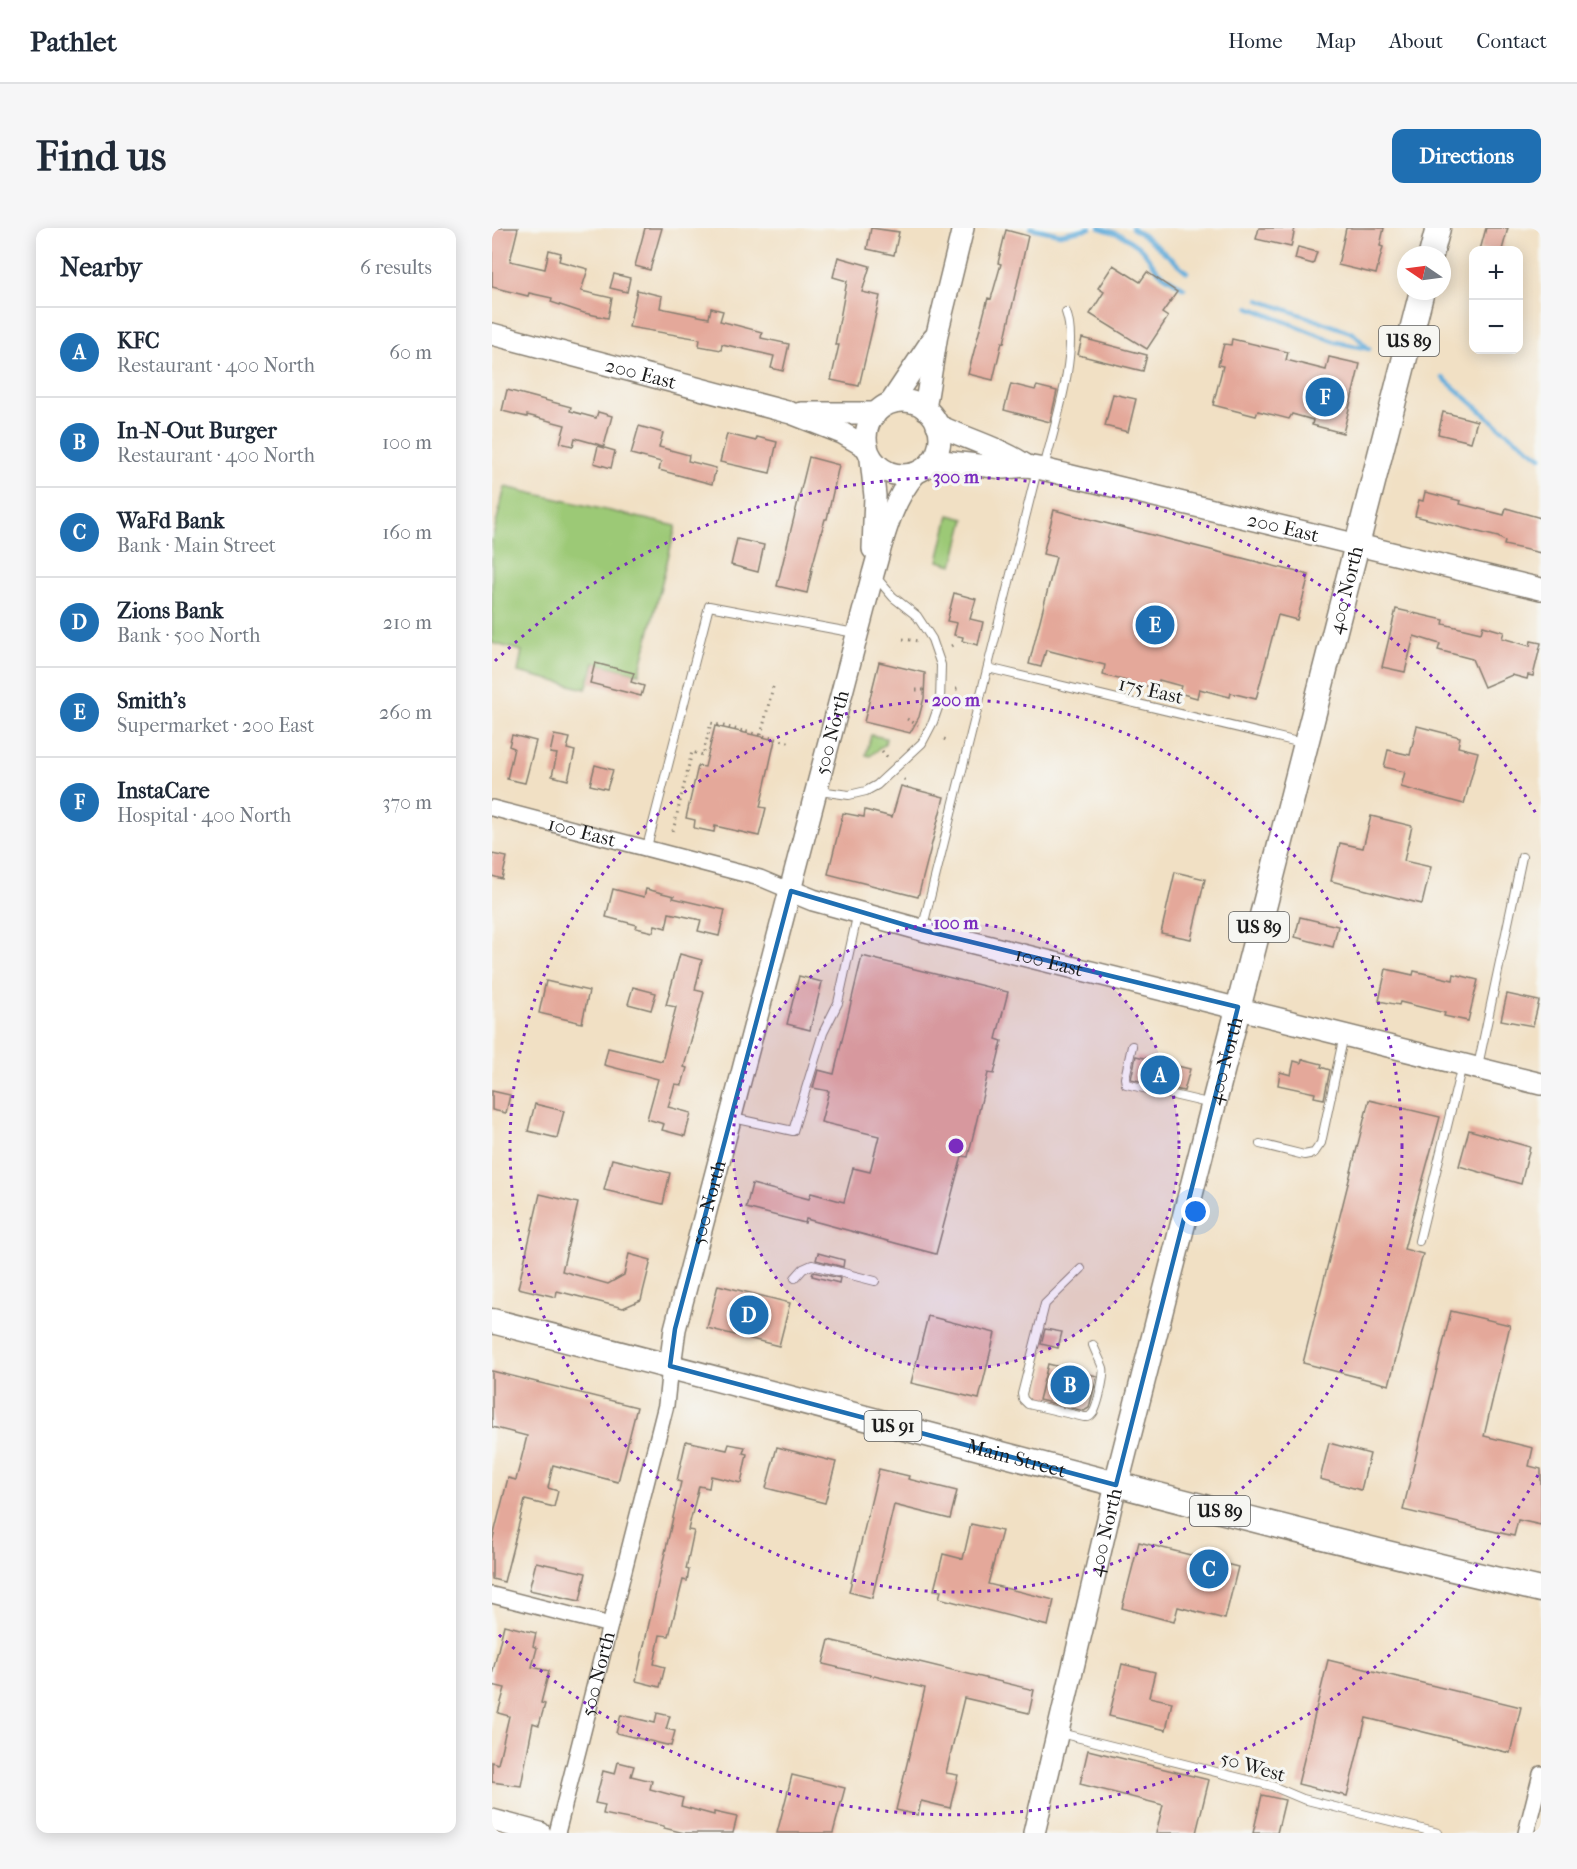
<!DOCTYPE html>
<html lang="en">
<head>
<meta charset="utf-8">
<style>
	:root { --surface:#fff; --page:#f6f6f7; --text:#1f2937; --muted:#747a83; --line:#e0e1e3; --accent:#1f6fb2 }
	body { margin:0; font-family:"IM FELL French Canon",serif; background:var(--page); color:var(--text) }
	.controls { position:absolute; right:18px; top:18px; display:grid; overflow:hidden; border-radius:12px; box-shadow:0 3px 15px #0003 }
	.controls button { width:54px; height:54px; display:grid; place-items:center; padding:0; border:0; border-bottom:2px solid var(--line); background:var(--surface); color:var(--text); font:30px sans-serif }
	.compass { position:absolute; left:905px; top:18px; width:54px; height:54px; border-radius:50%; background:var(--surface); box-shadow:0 3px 15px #0003; rotate:283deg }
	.you { position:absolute; left:704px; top:984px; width:21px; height:21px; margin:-15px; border:4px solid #fff; border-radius:50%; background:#1a73e8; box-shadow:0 0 0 9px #1a73e833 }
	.badge { display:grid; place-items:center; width:39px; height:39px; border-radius:50%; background:var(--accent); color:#fff; font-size:20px; font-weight:700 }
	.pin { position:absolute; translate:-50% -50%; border:3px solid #fff; box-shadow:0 2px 6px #0006 }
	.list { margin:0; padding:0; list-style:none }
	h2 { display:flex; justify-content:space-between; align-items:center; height:78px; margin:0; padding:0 24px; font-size:26px }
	h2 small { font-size:20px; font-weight:400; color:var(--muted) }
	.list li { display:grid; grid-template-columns:39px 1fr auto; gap:18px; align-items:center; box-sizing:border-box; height:90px; padding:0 24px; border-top:2px solid var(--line) }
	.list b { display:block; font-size:22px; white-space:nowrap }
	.list p { margin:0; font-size:20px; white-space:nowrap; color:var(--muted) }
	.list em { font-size:20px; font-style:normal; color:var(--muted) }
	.map { position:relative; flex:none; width:1049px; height:1605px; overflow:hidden; border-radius:12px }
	header { display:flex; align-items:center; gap:36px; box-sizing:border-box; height:84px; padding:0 30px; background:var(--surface); border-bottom:2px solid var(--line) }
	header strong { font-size:28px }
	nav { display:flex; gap:33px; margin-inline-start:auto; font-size:21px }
	.intro { display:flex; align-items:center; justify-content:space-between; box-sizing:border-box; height:144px; padding:0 36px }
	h1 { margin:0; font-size:42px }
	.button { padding:15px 27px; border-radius:12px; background:var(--accent); color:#fff; font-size:21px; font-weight:700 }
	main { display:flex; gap:36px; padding:0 36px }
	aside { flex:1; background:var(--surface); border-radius:12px; box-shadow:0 3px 15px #0003 }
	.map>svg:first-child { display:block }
</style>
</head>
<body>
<header>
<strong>Pathlet</strong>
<nav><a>Home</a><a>Map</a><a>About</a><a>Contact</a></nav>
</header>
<div class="intro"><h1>Find us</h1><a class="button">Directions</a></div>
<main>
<aside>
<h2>Nearby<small>6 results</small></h2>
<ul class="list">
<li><span class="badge">A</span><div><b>KFC</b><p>Restaurant · 400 North</p></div><em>60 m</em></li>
<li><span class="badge">B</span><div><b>In-N-Out Burger</b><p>Restaurant · 400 North</p></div><em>100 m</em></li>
<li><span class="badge">C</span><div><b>WaFd Bank</b><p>Bank · Main Street</p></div><em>160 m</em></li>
<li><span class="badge">D</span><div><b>Zions Bank</b><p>Bank · 500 North</p></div><em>210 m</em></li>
<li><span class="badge">E</span><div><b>Smith's</b><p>Supermarket · 200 East</p></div><em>260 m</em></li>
<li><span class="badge">F</span><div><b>InstaCare</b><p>Hospital · 400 North</p></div><em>370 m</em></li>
</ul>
</aside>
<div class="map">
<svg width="1049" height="1605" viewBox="0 0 1049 1605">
	<rect width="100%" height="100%" fill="#f6f6f2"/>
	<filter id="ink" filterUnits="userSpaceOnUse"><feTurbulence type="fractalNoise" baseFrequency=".0167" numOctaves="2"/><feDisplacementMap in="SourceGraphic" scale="12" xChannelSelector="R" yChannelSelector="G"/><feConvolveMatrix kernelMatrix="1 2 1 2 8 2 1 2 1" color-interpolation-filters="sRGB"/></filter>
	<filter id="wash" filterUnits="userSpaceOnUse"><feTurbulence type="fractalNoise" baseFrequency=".008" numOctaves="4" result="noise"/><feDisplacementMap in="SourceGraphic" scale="24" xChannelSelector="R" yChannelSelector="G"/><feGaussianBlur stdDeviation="1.35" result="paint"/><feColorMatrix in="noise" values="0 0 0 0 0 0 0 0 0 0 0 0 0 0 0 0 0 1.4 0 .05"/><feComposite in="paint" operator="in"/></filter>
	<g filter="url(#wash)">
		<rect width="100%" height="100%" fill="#f1e0c4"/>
		<path fill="#9cc976" stroke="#5c7249" stroke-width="1.5" d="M13,259l171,39 -37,148 -45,-11 -8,26 -68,-17 4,-21 -30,-8v-103z
			M457,287l16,4 -12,46 -15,-4z
			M379,507l15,3 -1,6 -15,12 -4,-1z"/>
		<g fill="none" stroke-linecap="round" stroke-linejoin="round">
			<path stroke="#64addb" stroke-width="4.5" d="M539,0l29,6 30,-6
				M608,0l22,7 20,14 17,23 25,16
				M640,0c20,12 37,29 55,44
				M767,72l94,33 16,16
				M757,79l87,35 33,7
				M951,150l59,51 39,28"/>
		</g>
		<g id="blocks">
			<path fill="#e4a89a" d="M0,0h26l-8,33 35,8 4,-19 12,3 -2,8 29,8 -7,22 31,7 -4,20 -24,-5 -33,-11 1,-4 -23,-5 -1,3 -36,-9z
				M153,0h17l-12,42 -15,-4z
				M379,0l28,4 -5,23 -27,-6z
				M767,0h36l-4,19 -35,-8z
				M854,0h38l-4,18 3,1 -7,27 -38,-9z
				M994,0h22l-6,22h-22z
				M514,2l22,6 -24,107 -2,-1 -9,38 -25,-6 20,-76 3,1 10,-35 -3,-1z
				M806,19l19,5 -4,12 -18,-5z
				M346,29l32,9 -8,26 18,4 -21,90 -28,-6 8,-35h-4l12,-64 -14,-4z
				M621,37l27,17 7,-10 30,20 -15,21 6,4 -21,32 -57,-35 14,-22 -6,-4z
				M122,46l16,4 -3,14 -17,-4z
				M145,62l25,6 -2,12 49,10 2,-10 12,3 -3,10 42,11 -1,6 28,6 -6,27 -12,-3 3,-12 -52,-12 -1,6 -22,-4 1,-7 -71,-12z
				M590,110l65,17 -4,16 -65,-16z
				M740,111l56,13 -2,8 40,10 3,-13 31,7 -17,69 -31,-8 1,-5 -21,-6 -3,5 -31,-8 -2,5 -43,-11 10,-39 -5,-1 6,-21 7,1z
				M519,156l24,6 2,-4 20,5 -7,31 -46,-12z
				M15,162l64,17 -1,4 26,7 2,-6 14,4 -8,30 -29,-8 -2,8 -13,-3 5,-18 -38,-10v2l-25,-6z
				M621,166l23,5 -8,33 -23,-6z
				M951,184l34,9 -6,21 -33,-8z
				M147,198l24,7 -4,14 30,8 -1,6 28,7 -4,16 -53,-14 2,-8 -30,-8z
				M235,206l29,7 1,-4 20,5 -7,31 -50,-11z
				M106,218l17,5 -4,17 -17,-5z
				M317,229l30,8 -12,54h-2l-14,52h1l-5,22 -30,-7z
				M933,264l36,9 -1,3 44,11 2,-7 35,10v35l-37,-8 1,-4 -7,-4 -83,-21 4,-16 4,1z
				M562,282l255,65 -12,45 -19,-5 -22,84 -25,-6 -1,4 -31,-8 -2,9 -18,-5 2,-7 -22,-6 -2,9 -54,-14 2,-10 -59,-15 -5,17 -12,-3 27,-107 -13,-3z
				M245,311l27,6 -6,27 -27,-7z
				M462,365l22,6 -6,20 13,3 -5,23 -16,-4 1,-4 -9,-2 3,-12 -10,-2z
				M904,381l48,11 -1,4 38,9 2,-7 21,6 -2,6 28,8 1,-5 10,2 -8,33 -5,-1 -1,4 -15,-4 -28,12 -12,-28 -34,-9 2,-6 -26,-8 -9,36 -23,-5z
				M387,434l46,11 -1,25 -5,19 -9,16 -46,-11z
				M103,435l39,10 -3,9 13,4 -3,10 -51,-13z
				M223,498l60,14 -15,67 6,1 -7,28 -44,-10 -1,6 -20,-4 1,-8 -9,-2 12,-52 7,1z
				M925,498l43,11 -2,10 20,5 -14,52 -63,-17 4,-15 -21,-5 4,-17 22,5z
				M20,507l24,6 -11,42 -18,-4 7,-31 -5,-2z
				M62,507l16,3 -3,11 8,2 -7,29 -16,-4 5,-22 -7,-1z
				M103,537l18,5 -6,19 -17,-4z
				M409,558l43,11 -26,100 -90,-23 15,-61 21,4 1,-7 27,7z
				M879,588l41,10 -8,35 27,6 -9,37 -91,-23 9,-38 23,5z
				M0,626l15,3 -5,22 -10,-3z
				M683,644l30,7 -14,60 -30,-6z
				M121,661l31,8 2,-8 28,7 -1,2 52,12 -6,26 -21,-5 3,-11 -32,-7 -3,15 -11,-3 -2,7 -17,-4 1,-3 -31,-8z
				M808,689l38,9 -5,21 -38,-10z
				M188,726l22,6 -7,30 9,2 -20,75 3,1 -5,17 -7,-1 -7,23 23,6 -6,23 -23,-6 2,-6 -17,-5 11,-40 -54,-14 4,-17 54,13 14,-54 -10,-2z
				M370,728l146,36 -12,47 6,2 -8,33 -6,-1 -20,84 -6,-1 -26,98 -130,-35 -1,4 -59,-15 6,-24 57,15 2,-6 33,9 9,-34 17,4 9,-36 -58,-14 8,-31 -16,-3 5,-18 16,4z
				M894,741l27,6 1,-4 39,9 1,-6 24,6 -10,41 -24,-5 1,-3 -45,-11 -1,3 -20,-4z
				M307,748l23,6 -12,48 -23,-6z
				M54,753l43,10 -7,32 -43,-10z
				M141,759l23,6 -5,17 -23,-6z
				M1015,766l32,7 -6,25 -32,-6z
				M644,828l54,13 -6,22 -53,-12z
				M810,831l20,5 -1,3 9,3 -6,29 -10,-2 1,-4 -37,-8 2,-13 11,3 3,-14 7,2z
				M0,863l18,4 -4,18 -14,-3z
				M877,872l71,17 -36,132 19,5 -34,131 -86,-22z
				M43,876l29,7 -7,27 -29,-7z
				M977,902l61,17 -9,37 -62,-18z
				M120,931l58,14 -7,31 -59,-14z
				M48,966l38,9 -16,68 46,13 16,-9 5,-21 22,6 -10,40 -18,8 -66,-17 -1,6 -38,-9z
				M326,1025l26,7 -1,7 -27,-7z
				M321,1044l27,6 -1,5 -27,-7z
				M226,1057l72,18 -11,43 -72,-18z
				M959,1083l59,14 -26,111 49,12 -4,18 12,3v56l-23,-5 -4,16 -111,-26z
				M436,1088l67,17 -16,66 -68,-16z
				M553,1101l17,3 -4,16 -17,-4z
				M556,1136l49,12 -8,32 -5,3 -45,-11z
				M0,1143l145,36 -19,75 -65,-17 -5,23 10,3 -4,16 -29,-7 -21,82 -12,-3v-37l16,-64 8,2 11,-44 -35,-9z
				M194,1213l41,9 2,-6 16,3 -2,6 4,1 -6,29 -30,-7 -2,12 -10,-2 -11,44 6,1 -8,38 3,1 -2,11 -4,-1 -14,56 -9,-1 -6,29 11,3 -5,20 -24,-6 45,-199 -4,-1z
				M837,1215l41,11 -9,36 -41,-11z
				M285,1219l59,15 -11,41 -59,-15z
				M387,1241l30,7 -1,3 49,12 -7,28 -56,-14 -22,93 -23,-6z
				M479,1296l31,7 -14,53 66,16 -6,26 -109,-28 2,-7 -7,-1 9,-36 20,5z
				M647,1314l99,25 -13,52 -47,-12 -4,15 -52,-14z
				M44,1334l50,11 -6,28 -51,-11z
				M12,1397l32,8 -3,13 4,2 -5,19 17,4 -8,32 4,1 -6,21 -6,-2 -12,63 -29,-4v-20l6,2 11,-48 -11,-3 7,-25 -13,-3v-10z
				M337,1412l205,50 -5,23 -65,-15 -18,75 12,2 -8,33 -29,-7 -3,14 -22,-5 29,-122 -102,-24z
				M836,1432l193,47 -11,46 -144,-35 -19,78 -49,-12z
				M630,1436l33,8 -6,25 23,5 -6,28 -57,-14z
				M165,1485l13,3 -4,13 9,2 -4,15 -55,-13 5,-18 34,8z
				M596,1522l121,30 -13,53h-40l7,-28 -83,-21z
				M126,1534l16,4 -3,10 21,5 -2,8 33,9 -2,8 33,9v-3l23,5 -4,16h-49l-20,-5v-2l-61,-12 2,-9 -10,-2 8,-32 12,3z
				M300,1547l53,13 -12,45h-56z
				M770,1567l23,5 -8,33h-24z"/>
		</g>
	</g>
	<g filter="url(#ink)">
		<use href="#blocks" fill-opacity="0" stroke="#867e70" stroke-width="1.5"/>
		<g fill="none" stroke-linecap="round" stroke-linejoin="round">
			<defs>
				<path id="lane" d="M552,240c10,-41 36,-118 22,-156
					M496,440l314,75
					M327,563l30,4 17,-4 11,-6 45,-42 11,-21 7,-20 1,-37 -9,-26 -15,-23 -24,-19 -18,-21
					M155,619l62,-241 146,27
					M430,702l115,-460
					M640,818l-7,32 1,6 86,20
					M986,838l44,-209
					M241,890l60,13 30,-98 15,-30 20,-91
					M768,916l44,11 10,-2 7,-10 23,-108
					M927,1013l43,-176
					M589,1041l-36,35 -23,90 1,5 5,5 56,13c4,0 5,1 8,-3 5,-4 13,-40 11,-46 -3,-8 -7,-15 -10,-23
					M303,1050l8,-9 9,-4 63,16
					M568,1505l212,53 31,13 135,34"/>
				<g id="street">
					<path id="s1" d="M0,580l268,70 31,13"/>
					<path d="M0,1367l118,30"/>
					<path id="s2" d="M65,1605l109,-428 4,-39"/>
					<path d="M1034,1605l15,-59"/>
				</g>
				<g id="secondary">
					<path id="s3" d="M0,106l299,79 51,20 24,14"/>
					<circle cx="411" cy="210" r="37"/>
					<path d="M399,174l42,-63"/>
					<path d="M433,181l12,-75 26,-106"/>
					<path d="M309,185h75"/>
					<path d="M445,197c30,14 63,23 90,41"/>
					<path d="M379,231l4,37 -2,53"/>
					<path id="s4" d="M441,232l71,8 23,-2 11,2 503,121"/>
					<path id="s5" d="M299,663l22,9 109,30 619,154"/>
					<path id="s6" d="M178,1138l5,-37 198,-755c10,-35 18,-72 42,-100"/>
					<path d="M0,1592l48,13"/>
					<path id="s7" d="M542,1605l82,-348"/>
				</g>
				<g id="primary">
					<path d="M939,27l7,-27"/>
					<path id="s8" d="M0,1093c350,88 697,187 1049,269"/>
					<path id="s9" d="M624,1257l306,-1194"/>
				</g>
			</defs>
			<use href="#lane" stroke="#867e70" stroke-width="10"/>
			<use href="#street" stroke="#867e70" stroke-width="18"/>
			<use href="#secondary" stroke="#867e70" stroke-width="24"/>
			<use href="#primary" stroke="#867e70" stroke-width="27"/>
			<path stroke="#867e70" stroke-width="3" stroke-dasharray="1.5 4.5" stroke-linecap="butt" d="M411,411l16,2
				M459,418l5,-3
				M464,461h6
				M424,462h12
				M415,491l11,6
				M269,507l13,-52
				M452,511l5,2
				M390,523l7,8
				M412,551l2,2
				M181,603l19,-79 11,3 8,-32 81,20"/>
			<use href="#lane" stroke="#fff" stroke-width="8"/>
			<use href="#street" stroke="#fff" stroke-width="15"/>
			<use href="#secondary" stroke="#fff" stroke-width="21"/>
			<use href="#primary" stroke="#fff" stroke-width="24"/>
		</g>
	</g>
	<path fill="none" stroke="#1f6fb2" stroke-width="4.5" stroke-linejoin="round" d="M299,663l131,39 316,77 -122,478 -446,-119 5,-37z"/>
	<circle cx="464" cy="918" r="223" fill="#7b2cbf" fill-opacity=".12"/>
	<g fill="none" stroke="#7b2cbf" stroke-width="3" stroke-dasharray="3 6">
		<circle cx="464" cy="918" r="223"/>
		<circle cx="464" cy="918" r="446"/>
		<path d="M1046 1247A669 669 0 0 1 3 1403M3 433A669 669 0 0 1 1046 589"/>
	</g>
	<g text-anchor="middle" stroke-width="6" stroke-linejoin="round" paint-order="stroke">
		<g fill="#f6f6f2" stroke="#5d5d5c" stroke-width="1.5">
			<rect x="887" y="98" width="60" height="30" rx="4.5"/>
			<rect x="737" y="684" width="60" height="30" rx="4.5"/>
			<rect x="372.5" y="1183" width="57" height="30" rx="4.5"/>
			<rect x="698" y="1268" width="60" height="30" rx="4.5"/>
		</g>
		<g font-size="18" font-weight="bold" fill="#1c1c1c">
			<text x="917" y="119">US 89</text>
			<text x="767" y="705">US 89</text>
			<text x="401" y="1204">US 91</text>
			<text x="728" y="1289">US 89</text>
		</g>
		<g font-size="20" fill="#1c1c1c" stroke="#f6f6f2">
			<text dy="7" stroke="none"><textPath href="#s3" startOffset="154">200 East</textPath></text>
			<text dy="7" stroke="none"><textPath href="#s4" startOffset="358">200 East</textPath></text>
			<text dy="7" stroke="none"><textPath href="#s9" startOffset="924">400 North</textPath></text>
			<text transform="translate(659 462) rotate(13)" y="7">175 East</text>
			<text dy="7" stroke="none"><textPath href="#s6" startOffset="654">500 North</textPath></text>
			<text dy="7" stroke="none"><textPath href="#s1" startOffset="93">100 East</textPath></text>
			<text dy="7" stroke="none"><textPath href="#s5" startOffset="268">100 East</textPath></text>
			<text dy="7" stroke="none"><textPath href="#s9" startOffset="438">400 North</textPath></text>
			<text dy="7" stroke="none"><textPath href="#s6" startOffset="168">500 North</textPath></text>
			<text dy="7" stroke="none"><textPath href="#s8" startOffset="542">Main Street</textPath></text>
			<text dy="7" stroke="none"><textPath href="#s7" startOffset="309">400 North</textPath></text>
			<text dy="7" stroke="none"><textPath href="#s2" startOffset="164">500 North</textPath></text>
			<text transform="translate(761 1538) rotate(16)" y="7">50 West</text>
		</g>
	</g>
	<circle cx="464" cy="918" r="9" fill="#7b2cbf" stroke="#f6f6f2" stroke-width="3"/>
	<g font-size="18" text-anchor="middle" font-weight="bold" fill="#7b2cbf" stroke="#f6f6f2" stroke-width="6" stroke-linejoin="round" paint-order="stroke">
		<text x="464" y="255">300 m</text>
		<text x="464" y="478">200 m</text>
		<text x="464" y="701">100 m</text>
	</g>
</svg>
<div class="controls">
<button>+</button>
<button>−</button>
</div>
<svg class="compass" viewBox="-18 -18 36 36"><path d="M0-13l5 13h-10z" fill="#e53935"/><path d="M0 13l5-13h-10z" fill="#747a83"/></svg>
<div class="you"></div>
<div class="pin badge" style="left:668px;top:847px">A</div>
<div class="pin badge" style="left:578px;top:1157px">B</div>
<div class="pin badge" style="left:717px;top:1341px">C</div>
<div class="pin badge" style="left:257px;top:1087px">D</div>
<div class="pin badge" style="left:663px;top:397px">E</div>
<div class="pin badge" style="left:833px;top:169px">F</div>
</div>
</main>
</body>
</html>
